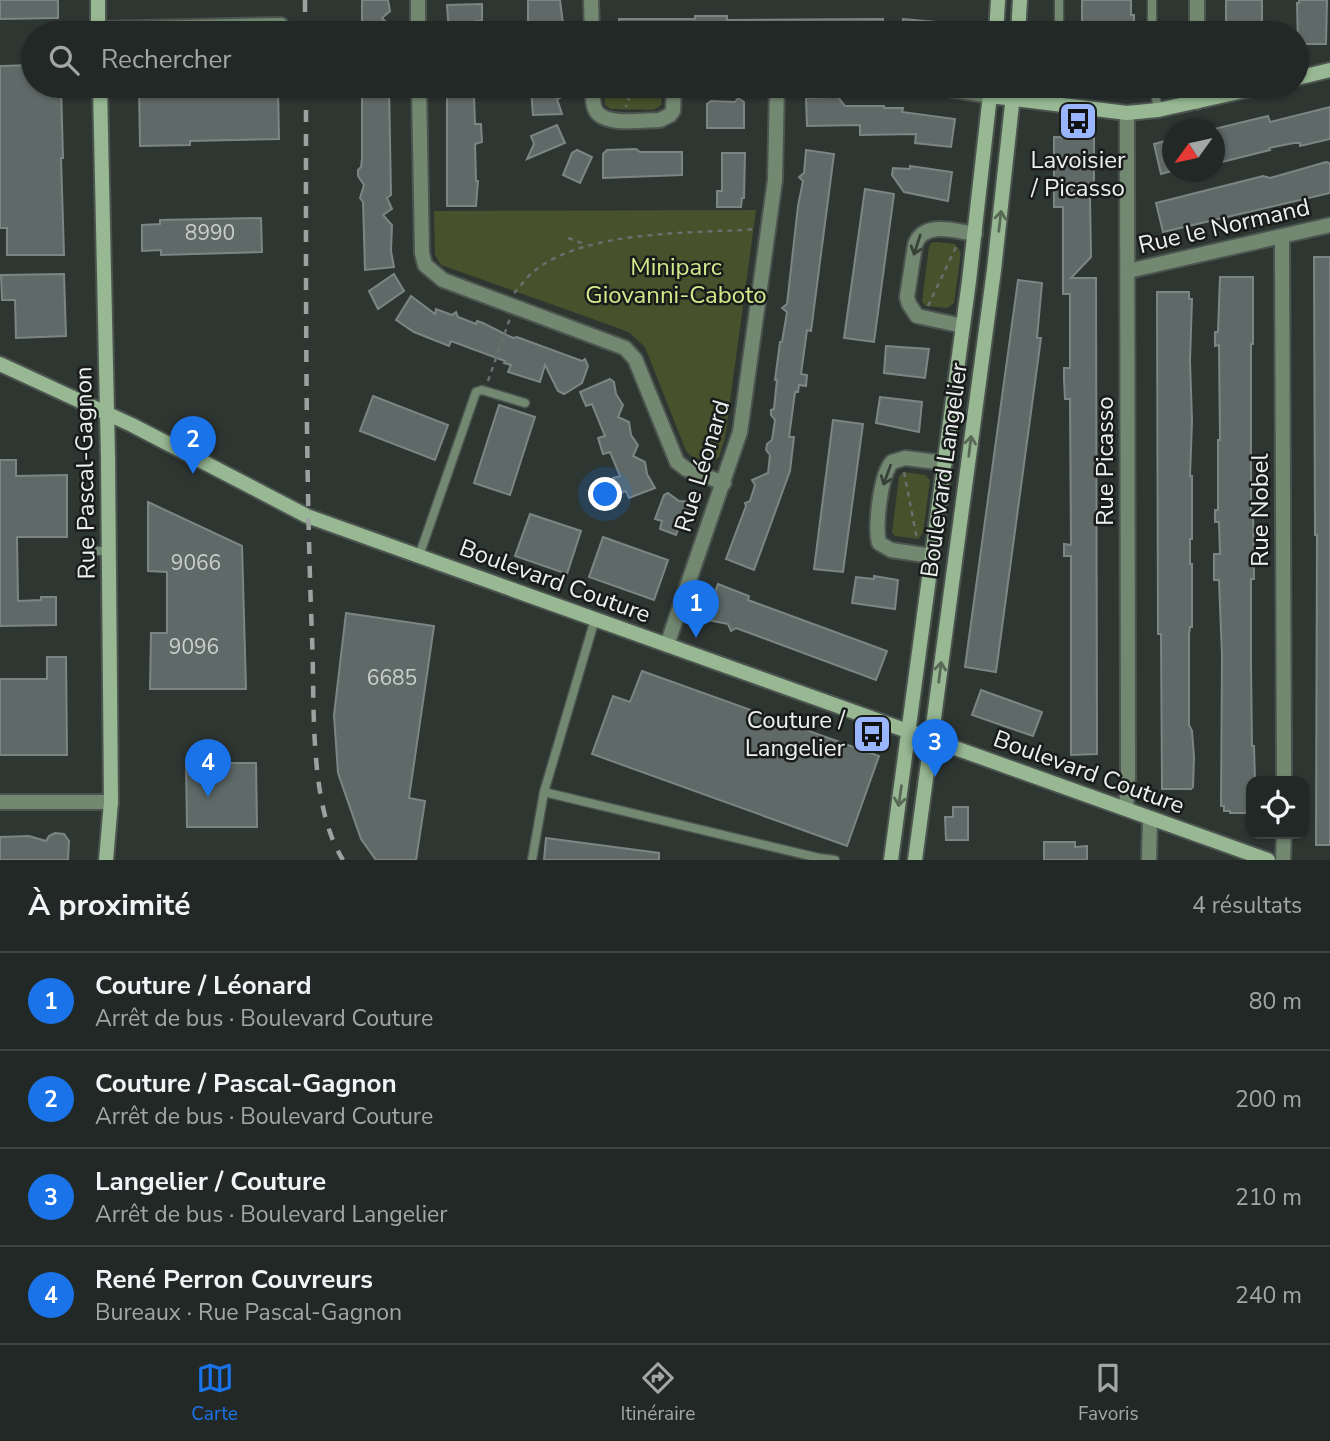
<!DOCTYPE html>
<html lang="fr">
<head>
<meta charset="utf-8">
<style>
	:root { --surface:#222826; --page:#2e3432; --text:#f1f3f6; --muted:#a2a6a7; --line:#3f4443; --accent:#1a73e8 }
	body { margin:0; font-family:"Nunito Sans",sans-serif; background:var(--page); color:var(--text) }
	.controls { position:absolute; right:21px; bottom:21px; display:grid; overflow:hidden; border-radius:14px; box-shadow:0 2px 5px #0004 }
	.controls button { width:63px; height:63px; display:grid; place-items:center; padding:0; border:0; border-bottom:2px solid var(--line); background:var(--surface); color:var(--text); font:35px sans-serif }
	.compass { position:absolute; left:1162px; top:119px; width:63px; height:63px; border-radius:50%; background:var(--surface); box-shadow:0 2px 5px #0004; rotate:237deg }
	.you { position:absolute; left:606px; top:495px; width:24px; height:24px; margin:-18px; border:5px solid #fff; border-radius:50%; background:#1a73e8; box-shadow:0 0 0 10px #1a73e833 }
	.badge { display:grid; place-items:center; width:46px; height:46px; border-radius:50%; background:var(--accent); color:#fff; font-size:23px; font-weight:700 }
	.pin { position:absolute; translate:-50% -58px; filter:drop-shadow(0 2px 4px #0008) }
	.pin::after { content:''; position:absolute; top:37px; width:24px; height:21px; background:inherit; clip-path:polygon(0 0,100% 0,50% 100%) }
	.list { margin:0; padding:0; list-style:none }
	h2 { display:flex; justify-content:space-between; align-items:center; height:91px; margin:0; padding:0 28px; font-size:30px }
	h2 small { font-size:23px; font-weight:400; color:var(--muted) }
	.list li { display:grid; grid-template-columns:46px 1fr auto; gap:21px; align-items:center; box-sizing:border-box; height:98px; padding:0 28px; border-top:2px solid var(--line) }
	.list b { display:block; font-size:26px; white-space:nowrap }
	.list p { margin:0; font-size:23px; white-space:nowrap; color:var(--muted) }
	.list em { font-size:23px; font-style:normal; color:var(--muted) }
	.icon { flex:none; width:38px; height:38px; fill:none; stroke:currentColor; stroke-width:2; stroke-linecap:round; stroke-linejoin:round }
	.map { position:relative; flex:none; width:1330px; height:860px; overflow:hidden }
	.search { position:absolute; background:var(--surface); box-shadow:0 2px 5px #0004; left:21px; right:21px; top:21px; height:77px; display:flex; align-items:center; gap:18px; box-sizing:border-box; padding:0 24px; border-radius:38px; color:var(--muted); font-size:26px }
	.sheet { height:483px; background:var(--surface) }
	nav { display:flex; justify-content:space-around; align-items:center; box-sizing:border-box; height:98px; border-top:2px solid var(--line); background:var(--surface); font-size:19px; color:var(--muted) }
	nav a { display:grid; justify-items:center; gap:4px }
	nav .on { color:var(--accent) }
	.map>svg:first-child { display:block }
</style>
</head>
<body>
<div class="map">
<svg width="1330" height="860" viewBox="0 0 1330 860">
	<rect width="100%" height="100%" fill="#2e3632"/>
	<path fill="#47512b" d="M611,87l46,1 2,4h3l-1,13 -7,5 -43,-1 -6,-4 -1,-12z
		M756,210l-31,228 -6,19 -9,6 -19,-7 -5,-5 -41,-104 -15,-14 -15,-6 -174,-62 -6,-10 -1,-44z
		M936,242l19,2 6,8 -7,51 -7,5 -22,-2 -3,-5 7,-54 2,-4z
		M904,472l21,3 5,5 -7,53 -5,6 -23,-3 -3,-3 7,-57z"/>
	<path fill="#5f6a68" stroke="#7b8684" stroke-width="2" d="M0,0h58v18l-58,1z
		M362,0h26l2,11 -8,7 14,15h-34z
		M528,0h32l3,24 -35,2z
		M1082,0h49v15h3v12h-3v6h-49z
		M1226,0h36v33h-36z
		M1299,0h28l-1,44h-28l-1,-41h2z
		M482,4v17h-6v12h-27l-2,-28z
		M695,16h32v4l156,-1v14h-264v-14h76z
		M903,19l66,6 -1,8h-66z
		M33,65v21h28l2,72h-2l3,97h-57v-27h-7v-162z
		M139,86h56v3l83,-2 1,52 -89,2v4l-50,1z
		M362,86h27l2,109 -4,3 5,11 -9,6 9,10 -1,26 3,16 -29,3 -2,-68 -3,-4 4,-13 -6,-9v-6l3,-3 1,-9z
		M531,89h29v9l-3,1 5,15 -29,1z
		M447,95h27l1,29h6l1,18 -7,2 1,37h2l-2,25h-29z
		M832,97h6l7,9h39v2h19l-1,4 53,7 -4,28 -36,-4 1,-9 -56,1v-10l-53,1 -1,-28z
		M738,98l6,4v26h-37v-24l4,-3 24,1z
		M1330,107v32l-30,7v-3h-6l-25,5 1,2 -56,14v-35l54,-13 2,6z
		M557,125l8,18 -38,16 7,-15 -3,-8z
		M1054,137l40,1v59h-4l1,60 -20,21h25l1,476 -26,1v-199h-7v-12l7,1 -1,-146h-5l-1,-19v-12h6v-74h-7v-87h-9z
		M1172,139v32l-11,3 -7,-30z
		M636,149l4,3h42v23l-79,3v-24l4,-4z
		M577,150l15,7 -12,26 -17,-8 9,-22z
		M806,150l28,4 -23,177 -4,-1 -6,44 6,1 -1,11 -7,-1 -1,7h-3l-6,45h5l-4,34 -36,99 -28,-11 20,-53 -1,-3 5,-2 5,-16 -3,-5 16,-7 2,-18 -4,-5 1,-6 5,-4 3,-20 -4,-5v-5l3,-1 2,-20 1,-9h-2l5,-38h2l5,-30 -5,-4 5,-4 11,-98 5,-25 -4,-4 5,-4z
		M722,153h23l-1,45h-2l-1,9h-24v-16h5z
		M1326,162l4,1v30l-167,39 -7,-29 107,-27 7,2z
		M910,166l42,6 -4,29 -44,-9 -12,-17 1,-7 17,1z
		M865,189l29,5 -20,148 -30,-4z
		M261,218l1,34 -101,3v-5l-19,1v-26l18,-1v-4z
		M1314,257h16v588h-14l1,-310h-2z
		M64,274l2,62 -50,2 -1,-38h-13l-1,-25z
		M394,274l10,17 -26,18 -9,-18z
		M1220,277h33v67h-2v167h2l1,68h-3v88l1,79h2l1,35h-4v32h-21v-2h-6v-5h-3l1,-150 -3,-76h-5v-26h6l-1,-32h-4v-12h3v-70h2l-1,-95 -4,1v-14h3z
		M1018,280l24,3 -5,55h4l-45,334 -31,-5z
		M1157,292h32v7h3l-2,62 2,60 -2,55h2v63h-2v25h2v63h-2l-1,7v91l3,6 2,26 -1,30 -2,2h-29l-1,-155h-3z
		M411,296l24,18 1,-5 16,6 4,-3 2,5 18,7 1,-3 6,2 30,15 4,-1 65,24 3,-2 3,7 -6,17 -18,11 -6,-3 -13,-26 -5,17 -32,-10 3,-7 -7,-2 1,-2 -54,-20 -2,5 -35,-14 -18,-12z
		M886,346l43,3 -4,29 -41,-5z
		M610,379l4,3 2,12 7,11 -5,12 11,5 2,13 7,10 -5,11 12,6 2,12 8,14 -26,10 -3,-7 -7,3 -6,-16 7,-2 -10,-24 -7,2 -5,-16 7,-2 -13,-32 -6,2 -6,-14z
		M373,396l75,29 -13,35 -75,-29z
		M880,397l42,5 -3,30 -43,-9z
		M499,405l36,12 -25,78 -36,-12z
		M833,420l30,4 -20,148 -29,-3z
		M0,460h16v16l51,-1v62h-50l1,64 23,-1v-3h15v28l-56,1z
		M668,493l11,8 13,1 2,5 -9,23 -6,-3 -3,8 -16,-6 2,-8 -7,-2 9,-24z
		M148,502l94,44 4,143h-96l1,-56h16v-61l-19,-1z
		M530,514l51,17 -14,43 -52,-18z
		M603,537l65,23 -14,40 -65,-23z
		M874,576l24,4 -3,29 -43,-6 4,-26 18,2z
		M718,584l31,12 -1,4 139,51 -11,29 -140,-52 -5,3 -3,-7 -20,-4 -2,-4z
		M346,613l88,13 -25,172 16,3 -9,59h-40l-15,-21 -23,-66 -4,-58z
		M47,657h19l1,98h-67v-76h47z
		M642,671l237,85 -32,90 -255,-92 21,-58 17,6z
		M981,690l61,22 -9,24 -61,-21z
		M186,763h70l1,64h-70z
		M953,807h15v33h-22l-1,-23h8z
		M55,833l9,1 5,7 -1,19h-68v-23l29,-1 17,5 3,-5z
		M546,838l113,15v7h-115z
		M1044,842h31v5l12,-1v14h-43z"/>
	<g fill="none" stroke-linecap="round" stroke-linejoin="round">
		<defs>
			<path id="lane" d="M1152,0v33
				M1059,33v-33
				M1154,86l4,24
				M1057,105l1,-19
				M86,551h22
				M419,556l57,-164 6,-2 43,13
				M544,792l51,-173
				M532,860l12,-68 275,66 16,2"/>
			<path id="street" d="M418,0v33
				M591,0l1,33
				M1197,0v33
				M98,29l183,-4
				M419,86l3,167 3,12 18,15 182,68 10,11 42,103 9,7 38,14
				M593,86c0,7 -1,16 2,23 7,18 49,11 65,11l10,-5 3,-4 1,-25
				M930,86l60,10
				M1197,86v16
				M1282,238l2,543
				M1128,271l202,-46
				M963,326l-46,-10 -8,-12 -2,-7 8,-52c8,-25 41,-14 60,-11
				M932,556l-41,-6 -12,-7c-4,-17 1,-67 13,-81l13,-4 40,5
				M667,645l73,-213 35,-252 2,-94
				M0,802h111
				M1126,809l2,-31 -1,-665
				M1149,860l1,-42
				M1283,860l1,-26"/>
			<path id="secondary" d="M98,0v33
				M996,33l2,-33
				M1018,33l2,-33
				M1297,78l33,-8
				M100,86l8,372 3,344 -5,58
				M990,96l137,17 31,-3 108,-24
				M0,364l132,61 175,91 961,344
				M891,860l78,-579 22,-195
				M915,860l79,-590 20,-184"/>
		</defs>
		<use href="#lane" stroke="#4c5450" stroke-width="11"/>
		<use href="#street" stroke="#4c5450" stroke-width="18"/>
		<use href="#secondary" stroke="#4c5450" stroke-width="18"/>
		<path stroke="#686f6c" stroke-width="2.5" stroke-dasharray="5 5" stroke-linecap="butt" d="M626,86l3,14 -3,7
			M568,238l19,7
			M514,293c6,-6 11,-14 18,-20 51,-44 159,-39 224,-44
			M928,306l28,-59
			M488,381l22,-63
			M904,472l13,67"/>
		<use href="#lane" stroke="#738871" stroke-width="8"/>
		<use href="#street" stroke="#738871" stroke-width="14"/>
		<use href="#secondary" stroke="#97b893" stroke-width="14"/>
		<path stroke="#9ba29f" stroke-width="4.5" stroke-dasharray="12 12" stroke-linecap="butt" d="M305,0v33
			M306,86c0,184 -1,367 6,551 3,66 -4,167 31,223"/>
	</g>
	<defs><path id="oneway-shaft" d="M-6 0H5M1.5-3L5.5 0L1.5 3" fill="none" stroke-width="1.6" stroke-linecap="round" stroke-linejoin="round" transform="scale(1.75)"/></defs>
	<g stroke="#586a56">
		<use href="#oneway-shaft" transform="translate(1000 221) rotate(-83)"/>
		<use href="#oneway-shaft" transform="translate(970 446) rotate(-83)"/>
		<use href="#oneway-shaft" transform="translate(940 672) rotate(-83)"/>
		<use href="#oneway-shaft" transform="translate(900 796) rotate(98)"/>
	</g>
	<g stroke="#384238">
		<use href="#oneway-shaft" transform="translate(917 245) rotate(108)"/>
		<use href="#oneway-shaft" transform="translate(887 475) rotate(110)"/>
	</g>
	<defs>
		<symbol id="bus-square" viewBox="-11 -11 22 22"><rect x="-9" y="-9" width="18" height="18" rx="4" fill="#99b5fd" stroke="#191c1a"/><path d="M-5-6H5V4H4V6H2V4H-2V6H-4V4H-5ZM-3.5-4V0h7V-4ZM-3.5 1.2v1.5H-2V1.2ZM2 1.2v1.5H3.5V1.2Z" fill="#111"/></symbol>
	</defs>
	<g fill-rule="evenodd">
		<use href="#bus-square" x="1056" y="99" width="44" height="44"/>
		<use href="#bus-square" x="850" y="712" width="44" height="44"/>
	</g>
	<g text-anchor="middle" stroke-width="5" stroke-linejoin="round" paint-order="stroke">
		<g font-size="21" fill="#c9cfcd">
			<text x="210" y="240">8990</text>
			<text x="196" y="570">9066</text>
			<text x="194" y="654">9096</text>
			<text x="392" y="685">6685</text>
		</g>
		<g font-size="24" fill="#ecf1ef" stroke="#191c1a">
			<text x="1078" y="168">Lavoisier<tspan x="1078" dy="28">/ Picasso</tspan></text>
			<text x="845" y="728" text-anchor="end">Couture /<tspan x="845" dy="28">Langelier</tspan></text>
		</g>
		<g font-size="24" fill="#ecf1ef" stroke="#191c1a">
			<text transform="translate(1224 226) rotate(-13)" y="8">Rue le Normand</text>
			<text transform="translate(1105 461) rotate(-90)" y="8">Rue Picasso</text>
			<text transform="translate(702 466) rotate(-73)" y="8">Rue Léonard</text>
			<text transform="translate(944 470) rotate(-82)" y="8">Boulevard Langelier</text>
			<text transform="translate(85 473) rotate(-91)" y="8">Rue Pascal-Gagnon</text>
			<text transform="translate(1260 510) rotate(-90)" y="8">Rue Nobel</text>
			<text transform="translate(555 581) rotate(20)" y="8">Boulevard Couture</text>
			<text transform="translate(1089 772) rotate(20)" y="8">Boulevard Couture</text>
		</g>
		<g font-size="24" fill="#d1ea8c" stroke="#191c1a">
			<text x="676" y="275">Miniparc<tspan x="676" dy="28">Giovanni-Caboto</tspan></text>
		</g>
	</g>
</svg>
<div class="controls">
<button><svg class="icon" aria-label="locate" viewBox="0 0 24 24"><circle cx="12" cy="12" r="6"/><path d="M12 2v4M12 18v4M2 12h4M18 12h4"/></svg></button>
</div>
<svg class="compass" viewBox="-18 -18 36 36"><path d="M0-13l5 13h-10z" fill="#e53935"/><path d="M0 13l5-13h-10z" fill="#a2a6a7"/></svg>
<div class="you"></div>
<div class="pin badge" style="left:696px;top:638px">1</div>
<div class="pin badge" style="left:193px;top:474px">2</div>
<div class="pin badge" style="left:935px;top:777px">3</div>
<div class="pin badge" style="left:208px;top:797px">4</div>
<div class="search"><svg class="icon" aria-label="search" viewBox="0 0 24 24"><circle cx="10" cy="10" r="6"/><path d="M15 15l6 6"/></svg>Rechercher</div>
</div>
<section class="sheet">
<h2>À proximité<small>4 résultats</small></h2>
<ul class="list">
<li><span class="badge">1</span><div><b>Couture / Léonard</b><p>Arrêt de bus · Boulevard Couture</p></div><em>80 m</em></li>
<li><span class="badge">2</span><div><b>Couture / Pascal-Gagnon</b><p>Arrêt de bus · Boulevard Couture</p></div><em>200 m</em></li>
<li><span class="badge">3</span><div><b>Langelier / Couture</b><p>Arrêt de bus · Boulevard Langelier</p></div><em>210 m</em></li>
<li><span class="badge">4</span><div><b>René Perron Couvreurs</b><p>Bureaux · Rue Pascal-Gagnon</p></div><em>240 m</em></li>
</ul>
</section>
<nav>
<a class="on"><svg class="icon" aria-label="map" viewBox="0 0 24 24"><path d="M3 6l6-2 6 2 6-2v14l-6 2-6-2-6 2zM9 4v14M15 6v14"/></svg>Carte</a>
<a><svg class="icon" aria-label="directions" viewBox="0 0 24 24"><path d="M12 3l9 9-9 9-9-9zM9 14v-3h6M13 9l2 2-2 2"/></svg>Itinéraire</a>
<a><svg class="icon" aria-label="saved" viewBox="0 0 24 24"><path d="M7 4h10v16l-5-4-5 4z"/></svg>Favoris</a>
</nav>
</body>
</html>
